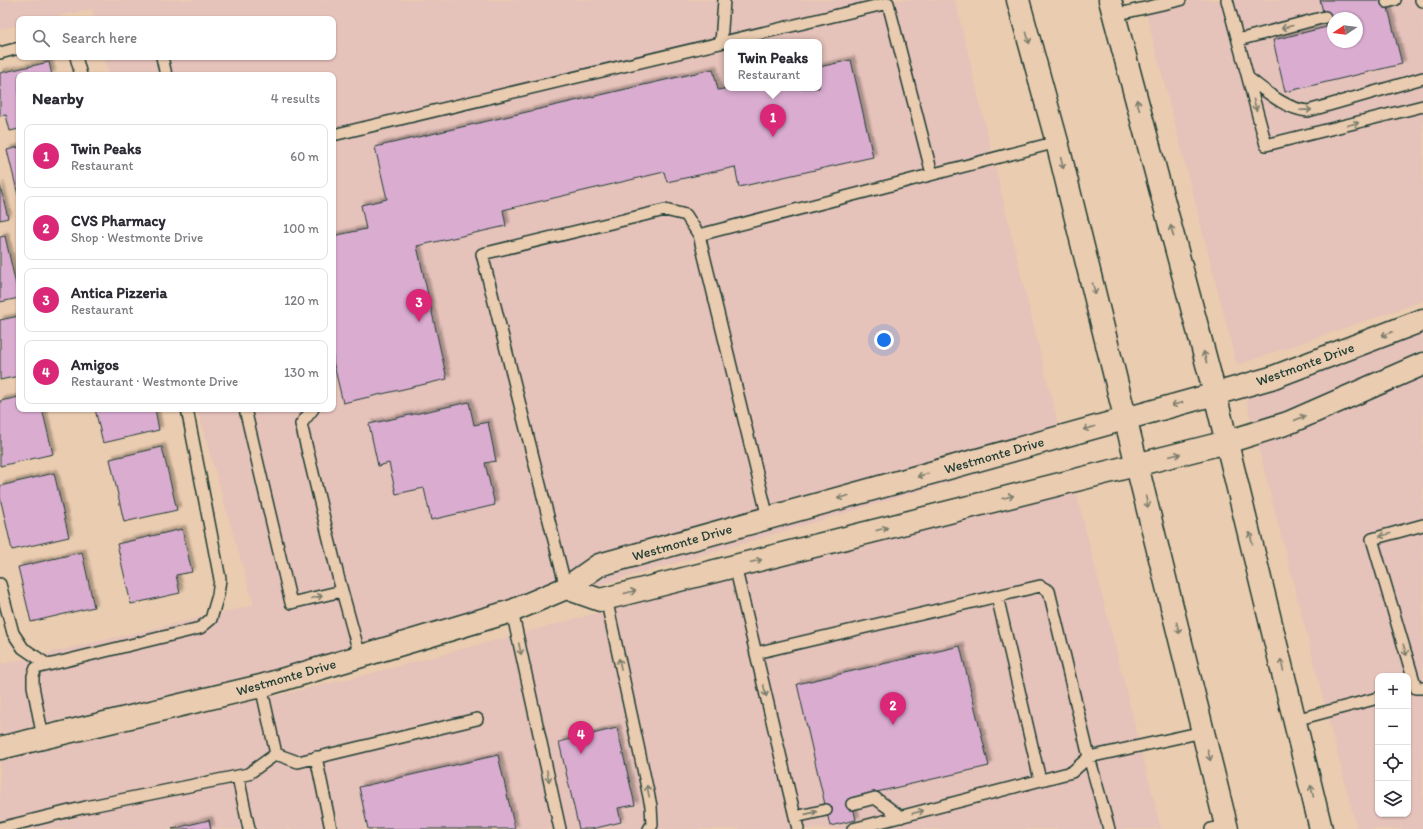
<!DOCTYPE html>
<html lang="en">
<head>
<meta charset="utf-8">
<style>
	:root { --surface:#fff; --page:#f7f7f7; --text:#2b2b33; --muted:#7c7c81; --line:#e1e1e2; --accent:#db2777 }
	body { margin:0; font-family:Itim,sans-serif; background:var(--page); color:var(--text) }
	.controls { position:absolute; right:12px; bottom:12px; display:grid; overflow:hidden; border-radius:8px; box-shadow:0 1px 3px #0004 }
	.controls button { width:36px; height:36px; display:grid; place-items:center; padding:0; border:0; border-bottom:1px solid var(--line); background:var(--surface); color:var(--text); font:20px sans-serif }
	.compass { position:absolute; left:1327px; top:12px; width:36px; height:36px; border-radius:50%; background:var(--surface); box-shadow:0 1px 3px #0004; rotate:257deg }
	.you { position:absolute; left:884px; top:340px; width:14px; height:14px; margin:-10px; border:3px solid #fff; border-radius:50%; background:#1a73e8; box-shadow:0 0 0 6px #1a73e833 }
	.badge { display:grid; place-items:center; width:26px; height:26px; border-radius:50%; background:var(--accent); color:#fff; font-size:13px; font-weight:700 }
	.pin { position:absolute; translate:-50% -33px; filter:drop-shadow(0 1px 2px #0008) }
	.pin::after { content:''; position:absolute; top:21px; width:14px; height:12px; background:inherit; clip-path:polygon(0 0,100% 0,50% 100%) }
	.popup { position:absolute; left:724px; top:39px; width:98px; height:52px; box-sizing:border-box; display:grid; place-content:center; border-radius:8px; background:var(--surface); filter:drop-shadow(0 1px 3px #0005); font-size:13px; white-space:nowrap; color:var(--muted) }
	.popup b { font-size:15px; color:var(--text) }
	.popup::after { content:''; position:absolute; left:50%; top:100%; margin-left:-8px; border:8px solid transparent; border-top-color:var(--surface) }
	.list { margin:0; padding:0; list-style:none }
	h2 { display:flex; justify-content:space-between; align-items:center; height:52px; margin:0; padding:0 16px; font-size:17px }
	h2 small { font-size:13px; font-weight:400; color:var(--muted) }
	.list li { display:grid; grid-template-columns:26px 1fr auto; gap:12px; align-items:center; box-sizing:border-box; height:64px; margin:0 8px 8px; padding:0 8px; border:1px solid var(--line); border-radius:8px }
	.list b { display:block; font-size:15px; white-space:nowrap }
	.list p { margin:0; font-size:13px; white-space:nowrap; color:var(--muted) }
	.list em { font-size:13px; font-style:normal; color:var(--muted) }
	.icon { flex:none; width:22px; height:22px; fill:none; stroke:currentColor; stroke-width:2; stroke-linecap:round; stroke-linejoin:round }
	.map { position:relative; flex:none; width:1423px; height:829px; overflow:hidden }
	.search { position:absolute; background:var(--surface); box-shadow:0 1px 3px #0004; left:16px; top:16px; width:320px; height:44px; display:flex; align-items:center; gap:10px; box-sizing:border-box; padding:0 14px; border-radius:8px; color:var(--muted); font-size:15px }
	.panel { position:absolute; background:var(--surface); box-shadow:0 1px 3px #0004; left:16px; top:72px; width:320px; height:340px; border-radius:8px }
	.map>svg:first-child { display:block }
</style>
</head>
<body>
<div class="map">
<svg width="1423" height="829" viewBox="0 0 1423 829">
	<defs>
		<filter id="shadow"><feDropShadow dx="3.5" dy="-3.5" stdDeviation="1" flood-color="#0004"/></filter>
	</defs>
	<rect width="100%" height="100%" fill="#eaccb0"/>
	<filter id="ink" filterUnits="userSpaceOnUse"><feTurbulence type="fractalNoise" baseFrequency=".025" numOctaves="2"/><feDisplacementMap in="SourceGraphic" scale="8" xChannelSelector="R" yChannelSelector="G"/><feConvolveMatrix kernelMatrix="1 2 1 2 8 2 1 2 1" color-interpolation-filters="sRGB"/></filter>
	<g filter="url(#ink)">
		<path fill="#e5c2ba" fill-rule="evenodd" d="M0,0h955l71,296 38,152 -333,99 -163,47 -210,56 -358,85v-77l2,6 252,-59 -57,-196h136v-334h-224l-5,-18h229v-38h-238l-3,-10 -46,10h-27v6l-19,4zM727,42h92v46h-92z
			M1143,0h280v301l-186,64zM1333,18h24v24h-24z
			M1423,329v500h-66l-113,-438zM1378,676h30v138h-30z
			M1071,473l90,356h-1161v-68l365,-86 211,-56 163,-47z"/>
		<path fill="#d9acd0" stroke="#1f3d34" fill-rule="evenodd" filter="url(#shadow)" d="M1320,0h66l16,64 -117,28 -12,-52 54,-13zM1333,18h24v24h-24z
			M851,60l22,97 -134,30 -4,-20 -68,15 -3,-10 -161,38 3,16 -89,20 30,133 -104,24 -10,-42v-125l33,-7 -5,-24 26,-6 -12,-52 338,-78 5,21 11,-2h90v-21z
			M49,62l3,13h-33v54l-9,2 -4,-16 -6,1v-43z
			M19,147v52l-12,-49z
			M0,185l8,33 -8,2z
			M5,236l14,62 -19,4v-65z
			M19,316v60l-19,4v-60z
			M19,397v12h23l11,45 -53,12v-65z
			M469,402l5,23 14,-3 8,39 -11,2 10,42 -64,15 -7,-32 -28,6 -7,-31 -11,3 -9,-42z
			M95,409h60l4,21 -56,13z
			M162,447l15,63 -53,12 -14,-63z
			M54,473l15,64 -57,13 -12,-53v-11z
			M182,529l10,43 -16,3 4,18 -49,11 -14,-60z
			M82,552l12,55 -63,15 -13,-55z
			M960,646l29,120 -138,32 5,22 -26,6 -33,-142z
			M617,728l18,77 -17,3 3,14 -29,7h-13l-20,-87z
			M498,755l17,74h-147l-9,-42z
			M209,820l2,9h-39z"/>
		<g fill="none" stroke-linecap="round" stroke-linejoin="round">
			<defs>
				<path id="service" d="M1227,0l39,145 157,-39
					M1421,0l2,1
					M1387,2l8,-2
					M1114,15l66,-15
					M1238,40l87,-23
					M721,43l3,-43
					M0,53l19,-5
					M76,57l5,18
					M162,57l4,18
					M1248,78c18,13 37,31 60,33l115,-33
					M333,135l555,-132 44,171
					M245,409l46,194 51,-12
					M313,409l-12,15 37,152 22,80
					M768,518l-69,-283 358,-93
					M1423,525l-51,14 44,149h7
					M735,566l63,263
					M0,584l13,49 10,15 25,17
					M566,588l-84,-334 183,-44 21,5 13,20
					M997,596l43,184
					M606,598l45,208 1,19 -3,4
					M512,611l48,218
					M756,653l284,-67 9,5 40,166 20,72
					M1295,720l83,-22
					M43,738l-10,-52v-10l3,-8 164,-40 11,-9 7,-24 2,-16 -33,-170
					M276,754l22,8 179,-43
					M316,757l15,72
					M238,777l11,52
					M852,804l23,-6 26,19
					M795,817l31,-7
					M0,828l86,-21 162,-33 28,-20 -15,-68
					M853,829l219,-57 17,-15 114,-25
					M1211,829l15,-4"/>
				<path id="tertiary" d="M566,588l34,12 627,-158 61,-19 135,-59
					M0,748l261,-62 251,-75 54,-23 33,-23 616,-171 56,-16 152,-58"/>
				<path id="primary" d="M1018,0l39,142 170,687
					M1110,0l105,394 106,435"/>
			</defs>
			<use href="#service" stroke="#1f3d34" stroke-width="14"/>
			<use href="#tertiary" stroke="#1f3d34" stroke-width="25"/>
			<use href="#primary" stroke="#1f3d34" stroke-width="25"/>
			<use href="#service" stroke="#eaccb0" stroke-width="11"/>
			<use href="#tertiary" stroke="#eaccb0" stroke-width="22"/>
			<use href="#primary" stroke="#eaccb0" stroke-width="22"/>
		</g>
		<defs><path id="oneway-shaft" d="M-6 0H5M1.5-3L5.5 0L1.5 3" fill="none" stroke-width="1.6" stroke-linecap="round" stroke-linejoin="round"/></defs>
		<g stroke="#7a7d6c">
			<use href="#oneway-shaft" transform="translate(1287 27) rotate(165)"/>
			<use href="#oneway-shaft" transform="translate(1028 38) rotate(75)"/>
			<use href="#oneway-shaft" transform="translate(1138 105) rotate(-105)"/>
			<use href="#oneway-shaft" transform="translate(1255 105) rotate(75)"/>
			<use href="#oneway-shaft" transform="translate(1306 110) rotate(-2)"/>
			<use href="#oneway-shaft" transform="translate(1353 124) rotate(-14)"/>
			<use href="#oneway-shaft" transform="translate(1062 163) rotate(76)"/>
			<use href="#oneway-shaft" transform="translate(1172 231) rotate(-105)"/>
			<use href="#oneway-shaft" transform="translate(1094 289) rotate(76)"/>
			<use href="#oneway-shaft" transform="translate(1387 334) rotate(159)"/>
			<use href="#oneway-shaft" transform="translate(1205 357) rotate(-105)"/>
			<use href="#oneway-shaft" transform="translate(1177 404) rotate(165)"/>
			<use href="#oneway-shaft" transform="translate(1300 418) rotate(-24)"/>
			<use href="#oneway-shaft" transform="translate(1089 428) rotate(165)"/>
			<use href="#oneway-shaft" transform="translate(1175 455) rotate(-14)"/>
			<use href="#oneway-shaft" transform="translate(923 475) rotate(164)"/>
			<use href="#oneway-shaft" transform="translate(843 497) rotate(165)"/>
			<use href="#oneway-shaft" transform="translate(1008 497) rotate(-14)"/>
			<use href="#oneway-shaft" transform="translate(1147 502) rotate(76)"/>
			<use href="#oneway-shaft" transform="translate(882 529) rotate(-14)"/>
			<use href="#oneway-shaft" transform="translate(1385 535) rotate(165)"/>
			<use href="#oneway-shaft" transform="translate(1251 538) rotate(-104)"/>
			<use href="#oneway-shaft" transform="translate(756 561) rotate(-14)"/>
			<use href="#oneway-shaft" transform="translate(630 592) rotate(-14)"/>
			<use href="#oneway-shaft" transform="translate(317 597) rotate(-13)"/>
			<use href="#oneway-shaft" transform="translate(1178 628) rotate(76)"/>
			<use href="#oneway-shaft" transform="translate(520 649) rotate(78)"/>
			<use href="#oneway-shaft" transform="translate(1405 650) rotate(73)"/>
			<use href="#oneway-shaft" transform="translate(620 664) rotate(-102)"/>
			<use href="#oneway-shaft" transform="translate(1282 665) rotate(-104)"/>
			<use href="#oneway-shaft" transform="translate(765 691) rotate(76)"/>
			<use href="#oneway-shaft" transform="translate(1209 755) rotate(76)"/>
			<use href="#oneway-shaft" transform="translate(548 776) rotate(78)"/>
			<use href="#oneway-shaft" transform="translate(648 791) rotate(-102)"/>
			<use href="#oneway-shaft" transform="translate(1312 791) rotate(-103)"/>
			<use href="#oneway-shaft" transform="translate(918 812) rotate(-15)"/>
			<use href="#oneway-shaft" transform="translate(811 813) rotate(-13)"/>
		</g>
	</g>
	<g text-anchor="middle" stroke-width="3.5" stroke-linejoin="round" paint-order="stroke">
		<g font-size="14" fill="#1f3d34" stroke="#eaccb0">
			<text transform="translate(1305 364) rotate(-20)" y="5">Westmonte Drive</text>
			<text transform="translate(994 455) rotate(-16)" y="5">Westmonte Drive</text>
			<text transform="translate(682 542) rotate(-16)" y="5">Westmonte Drive</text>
			<text transform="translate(286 677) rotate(-16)" y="5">Westmonte Drive</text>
		</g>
	</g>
</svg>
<div class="controls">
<button>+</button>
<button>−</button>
<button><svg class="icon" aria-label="locate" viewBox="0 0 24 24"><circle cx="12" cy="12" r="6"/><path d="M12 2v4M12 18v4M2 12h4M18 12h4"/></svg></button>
<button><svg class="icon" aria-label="layers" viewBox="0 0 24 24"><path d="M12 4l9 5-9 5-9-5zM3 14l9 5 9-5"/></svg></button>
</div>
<svg class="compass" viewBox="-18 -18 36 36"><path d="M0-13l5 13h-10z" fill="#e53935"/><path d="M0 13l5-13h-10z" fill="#7c7c81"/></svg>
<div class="you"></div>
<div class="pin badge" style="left:773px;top:137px">1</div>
<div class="popup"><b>Twin Peaks</b>Restaurant</div>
<div class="pin badge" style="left:893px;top:725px">2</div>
<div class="pin badge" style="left:419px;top:322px">3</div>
<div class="pin badge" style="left:581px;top:754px">4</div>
<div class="search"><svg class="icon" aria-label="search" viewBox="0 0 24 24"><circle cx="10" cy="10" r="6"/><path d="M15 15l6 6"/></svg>Search here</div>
<section class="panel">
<h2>Nearby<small>4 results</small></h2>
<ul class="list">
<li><span class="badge">1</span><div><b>Twin Peaks</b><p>Restaurant</p></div><em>60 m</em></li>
<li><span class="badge">2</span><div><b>CVS Pharmacy</b><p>Shop · Westmonte Drive</p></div><em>100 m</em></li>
<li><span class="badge">3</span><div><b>Antica Pizzeria</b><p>Restaurant</p></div><em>120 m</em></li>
<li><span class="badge">4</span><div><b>Amigos</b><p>Restaurant · Westmonte Drive</p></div><em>130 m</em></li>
</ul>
</section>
</div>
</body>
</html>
